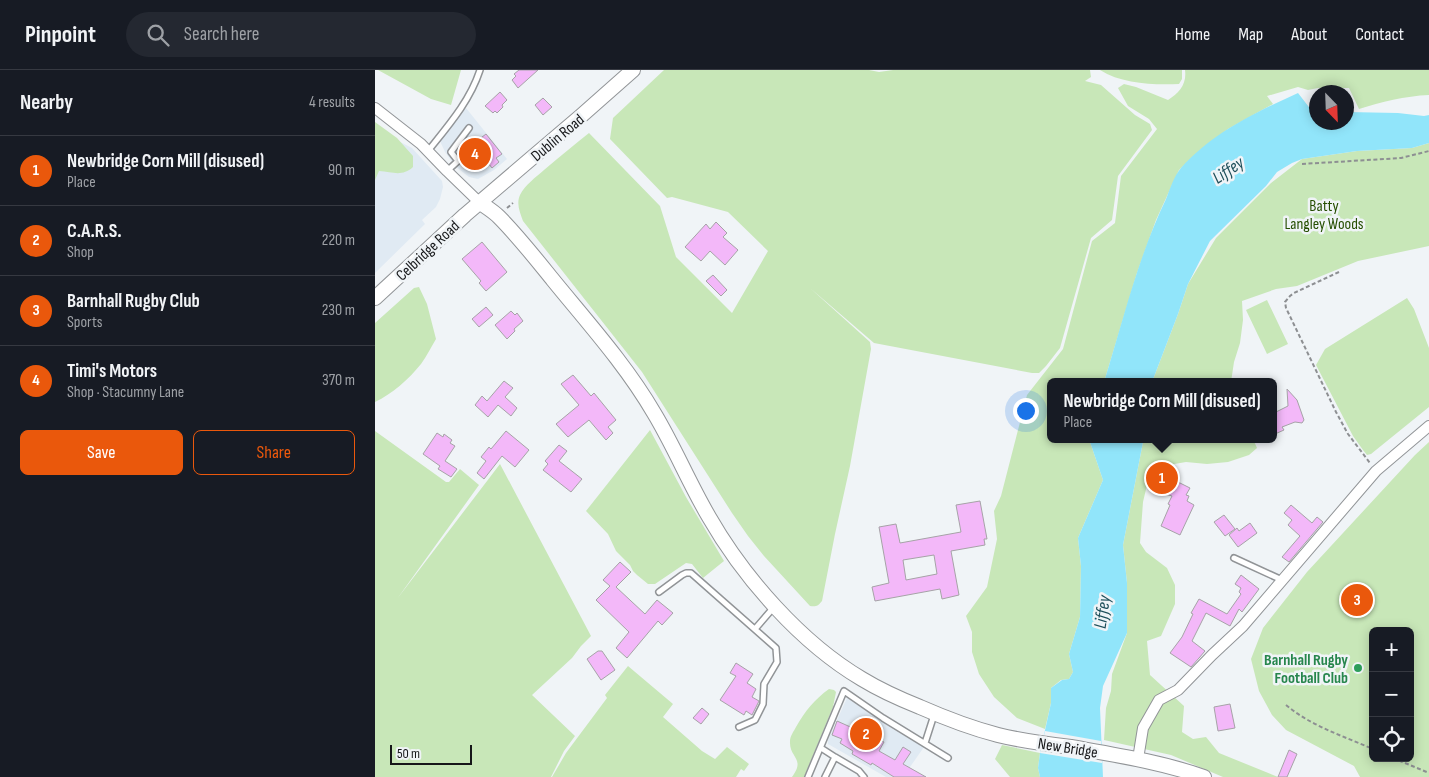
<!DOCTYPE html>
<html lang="en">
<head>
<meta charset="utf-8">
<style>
	:root { --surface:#171b24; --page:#242831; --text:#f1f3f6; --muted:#9ea1a6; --line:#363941; --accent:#ea580c }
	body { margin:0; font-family:"Sofia Sans Condensed",sans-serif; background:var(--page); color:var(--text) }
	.controls { position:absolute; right:15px; bottom:15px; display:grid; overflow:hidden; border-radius:8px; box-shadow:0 2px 12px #0003 }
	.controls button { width:45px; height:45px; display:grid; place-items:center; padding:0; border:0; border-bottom:1px solid var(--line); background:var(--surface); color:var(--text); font:25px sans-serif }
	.compass { position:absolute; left:934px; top:15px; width:45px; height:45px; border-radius:50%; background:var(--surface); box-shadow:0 2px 12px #0003; rotate:157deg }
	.scale { position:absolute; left:15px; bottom:12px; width:82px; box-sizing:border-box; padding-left:5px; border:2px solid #161719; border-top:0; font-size:14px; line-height:18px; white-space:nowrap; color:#161719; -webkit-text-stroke:4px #f0f4f7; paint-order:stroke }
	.you { position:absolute; left:650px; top:340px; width:18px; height:18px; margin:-12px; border:4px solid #fff; border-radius:50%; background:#1a73e8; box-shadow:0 0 0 8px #1a73e833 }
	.badge { display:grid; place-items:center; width:32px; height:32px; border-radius:50%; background:var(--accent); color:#fff; font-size:16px; font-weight:700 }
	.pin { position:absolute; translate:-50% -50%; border:2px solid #fff; box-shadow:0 1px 5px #0006 }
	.popup { position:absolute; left:672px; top:308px; width:230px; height:65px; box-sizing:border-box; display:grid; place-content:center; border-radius:8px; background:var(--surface); filter:drop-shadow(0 1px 4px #0005); font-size:16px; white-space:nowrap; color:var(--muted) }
	.popup b { font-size:19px; color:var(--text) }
	.popup::after { content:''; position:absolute; left:50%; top:100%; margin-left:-10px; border:10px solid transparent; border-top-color:var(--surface) }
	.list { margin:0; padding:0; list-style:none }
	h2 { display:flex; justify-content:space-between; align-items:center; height:65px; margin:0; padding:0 20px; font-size:21px }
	h2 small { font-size:16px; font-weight:400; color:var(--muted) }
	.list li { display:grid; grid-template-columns:32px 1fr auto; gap:15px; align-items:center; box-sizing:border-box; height:70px; padding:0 20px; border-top:1px solid var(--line) }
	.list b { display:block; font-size:19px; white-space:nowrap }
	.list p { margin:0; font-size:16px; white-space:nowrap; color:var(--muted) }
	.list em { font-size:16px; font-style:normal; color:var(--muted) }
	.actions { display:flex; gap:10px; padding:15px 20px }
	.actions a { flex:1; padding:11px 0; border:1px solid var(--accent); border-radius:8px; text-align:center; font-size:18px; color:var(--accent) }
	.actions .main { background:var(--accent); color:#fff }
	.icon { flex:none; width:28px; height:28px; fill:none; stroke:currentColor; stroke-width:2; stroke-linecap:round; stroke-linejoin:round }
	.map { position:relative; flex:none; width:1054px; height:707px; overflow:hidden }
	header { display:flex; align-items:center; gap:30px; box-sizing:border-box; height:70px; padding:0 25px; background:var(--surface); border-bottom:1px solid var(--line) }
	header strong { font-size:24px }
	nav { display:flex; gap:28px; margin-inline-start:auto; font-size:18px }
	.search { width:350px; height:45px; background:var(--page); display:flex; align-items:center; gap:12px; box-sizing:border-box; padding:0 18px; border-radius:28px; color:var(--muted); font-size:19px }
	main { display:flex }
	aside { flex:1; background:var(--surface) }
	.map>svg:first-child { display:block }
</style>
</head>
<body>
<header>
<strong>Pinpoint</strong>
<div class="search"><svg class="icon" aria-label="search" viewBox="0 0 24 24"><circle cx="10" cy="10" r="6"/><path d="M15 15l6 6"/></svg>Search here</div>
<nav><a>Home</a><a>Map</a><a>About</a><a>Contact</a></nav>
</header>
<main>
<aside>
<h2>Nearby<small>4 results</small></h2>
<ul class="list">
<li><span class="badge">1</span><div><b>Newbridge Corn Mill (disused)</b><p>Place</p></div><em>90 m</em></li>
<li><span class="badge">2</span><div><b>C.A.R.S.</b><p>Shop</p></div><em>220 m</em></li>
<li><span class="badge">3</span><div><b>Barnhall Rugby Club</b><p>Sports</p></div><em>230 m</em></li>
<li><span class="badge">4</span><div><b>Timi's Motors</b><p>Shop · Stacumny Lane</p></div><em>370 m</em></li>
</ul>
<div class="actions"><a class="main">Save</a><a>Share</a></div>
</aside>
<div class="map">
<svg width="1054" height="707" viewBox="0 0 1054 707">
	<rect width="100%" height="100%" fill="#f0f4f7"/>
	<path fill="#e0eaf3" d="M91,38l41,51 -13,11 -16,9 -9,-2 -14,-11 -10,-14 -5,-11 12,-20z
		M0,59l37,19 30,33 1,6 -3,12 -4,8 -14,13 3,4 -50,49z
		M472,628l44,30 33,19 -21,30h-17l-58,-33v-4z"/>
	<path fill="#c8e7b8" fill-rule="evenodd" d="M3,0h83l-10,35 -20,-6z
		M289,0h205l10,2 14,-2h197l1,7 -6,4 16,4 34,30 15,9 2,6 -34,46 -6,44 -21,18 -31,110 -14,18 -7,7h-7l-158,-30 -64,-55 60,54 1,7 -21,117 -15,68 -13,67c-4,5 -6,6 -12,5l-46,-50 -16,-20 -16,-23 -90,-141 -119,-151c-3,-9 -7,-17 -3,-26 5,-10 16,-18 24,-25 15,-13 30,-25 45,-37l71,73 16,51 56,56 36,-62 -40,-39 -56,-15 -5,1 -57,-59 3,-21z
		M725,0h82v9l-3,5c-26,1 -57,0 -79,-14z
		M810,0h244v25c-24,1 -48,7 -70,14l-10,-21h-31l-10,2 -10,-3 -31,9 6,8 -45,25 -30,23 -19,18 -23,50 -19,53 -33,109h-53v57h38l14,41 -25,58 3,28 -1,51 -11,37 4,18 -4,7 -8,1 -10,8v15l-6,26 -28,-11 -23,-21 -15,-23 -7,-22v-20l-6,-16 21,-29 10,-48 -3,-28 7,-15 26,-101 36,-46 29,-108 23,-18 6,-47 36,-47 -8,-10 -21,-13 -10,-18 6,-4 12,3 32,13c11,-7 19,-16 17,-30z
		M0,52l22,16 16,18v11c-11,10 -20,5 -34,4l-4,9z
		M1054,73v103l-71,15 -61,25 -21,3 -34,12 1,19 -3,23 -6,19 -3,20h-79l26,-68 10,-30 28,-46 55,-55 31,-24 55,-8 55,-3z
		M44,217l8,17 9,35c-5,8 -9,17 -15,25 -12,15 -29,30 -46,38v-79l39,-35z
		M1032,228l7,11 15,39v59l-58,47 -4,1 -4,-5 -10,-14 -37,-71 9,-16z
		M892,230l21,44 -21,10 -21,-44z
		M275,360l36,67 38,64 -21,17 -11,-14 -6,-1 -31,21h-7l-11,-9 -4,-4 -3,-6 -14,-14 -8,-17 -22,-23z
		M0,361l71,51h3l11,-13 19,16 -82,114 103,-135 91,172 -10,10 -9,12 -40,37 43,41 -11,15 -13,26h-176z
		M768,369h110l4,9 -8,7 -21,7 -21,2 -21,-2 -35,6 -8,34 -3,41 6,9 21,16 8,17v19l-14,32 -14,5 3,34 34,31 -2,26 11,7 13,-2 13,16 59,24h-55l-52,-22 -67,-15 2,-32 5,-17 1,-17 15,-41v-50l-4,-38 20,-103z
		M1054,372v335h-69l-6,-11 -68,-36 -14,-15 -13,-24 -8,-32 12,-31 44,-56 108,-117zM998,561h37v127h-37z
		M253,596l45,38 -10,13 39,34 13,8 12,-12 22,17 -5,7 -3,-2 -5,8h-184l14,-24 41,-55 -2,-3z
		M454,619l5,1 2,2 -3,15 -29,70h-12c14,-19 -3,-19 -2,-36 0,-5 4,-10 6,-14 9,-16 19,-28 33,-38z
		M627,675l38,8 -2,15 2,9h-30l-15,-18z"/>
	<path fill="#91e5fa" d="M923,23l14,18h4l1,11h30v-10l51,1 26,3 5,-1v28l-17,5 -55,3 -55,8 -10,4 -15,9 -11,14 -56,55 -22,43 -10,30 -26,68h-48c19,-61 34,-125 62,-183 4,-10 8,-23 15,-31 31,-35 75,-56 117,-75z
		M714,369h54v3l-20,103 4,38v50l-24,53 -3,22 3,69h-63l-2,-9 2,-15 11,-50v-15l11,-8 7,-1 4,-7 -4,-18 11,-37 1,-51 -3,-28 25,-58z"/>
	<path fill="#f0f4f7" d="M670,661l56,10 1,22 -62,-10z"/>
	<path fill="#f3b8f9" stroke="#a6a3a7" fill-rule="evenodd" d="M144,0h19l-20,18 -6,-8 4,-4 -2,-2z
		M125,22l7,8 -5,5 1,2 -6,6 -2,-2 -2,2 -8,-7z
		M168,28l9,9 -9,8 -8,-10z
		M111,64l16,20 -6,4 3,4 -7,6 -7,-9 -11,10 -15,-19 12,-9 2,3z
		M341,152l11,11 -4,4 15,13 -13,15 -15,-14 -9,10 -16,-14 21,-23 4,5z
		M107,172l25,30 -21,19 -7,-8 2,-2 -19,-22z
		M338,205l14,15 -6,6 -15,-15z
		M111,237l7,8 -14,12 -7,-8z
		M136,241l4,4 2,-2 6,8 -9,8 1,2 -8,8 -12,-14z
		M198,305l18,21 3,-3 22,27 -8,7 5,6 -7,7 -17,-20 -21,17 -12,-13 23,-19 -18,-21z
		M129,311l9,7 -8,9 12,11 -6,8 -13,-11 -10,12 -13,-12 7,-9 5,5z
		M912,319l10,11 7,20 -2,3 -7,-1 -13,5 2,3 -9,4 -2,-3v-25l3,6 12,-6z
		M131,361l23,19 -14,17 -13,-11 -18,23 -7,-6 9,-12 -5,-4 8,-10 2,2z
		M62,363l6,4 1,-3 8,6 -2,3 5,3 -10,15 12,8 -6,8 -13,-8 2,-3 -17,-12z
		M184,375l8,6 -8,10 23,18 -11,13 -28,-22 5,-6 -3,-3z
		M783,392l16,5 -4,11 20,10 -4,7 3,1 -2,5 7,4 -14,30 -19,-9 9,-21 -2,-1 4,-8 -23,-7z
		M605,431l7,38h-3l1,6 -34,6 8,44 -17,4 -2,-10 -65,12 -3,-14 17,-4 -10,-56 17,-3 4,19 61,-11 -5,-27zM559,485l3,19 -31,6 -3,-20z
		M916,435l21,18 5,-6 6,5 -34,40 -7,-5 18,-21 -12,-11 4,-5 -8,-7z
		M849,445l11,14 -10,7 -11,-14z
		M875,453l7,10 -19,14 -9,-12 8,-7 2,3z
		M245,492l11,10 -15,15 29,27 12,-14 16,13 -11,12 -4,-4 -31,37 -11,-10 13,-16 -33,-32 14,-14 -7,-6z
		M866,505l18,14 -17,23 -3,-3 -9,17 -24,-13 -14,28 13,10 -6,7 -8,9 -21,-14 12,-16 11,-23 -2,-1 8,-14 28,15 14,-20 -2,-2 2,-4 -6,-4z
		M223,581h4l13,19 -14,10 -14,-21z
		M361,593l17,11 -6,9 9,6 -4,8 7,4 -7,14 -6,-4 -2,4 -24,-15 16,-24 -6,-3z
		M855,634l5,24 -17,3 -4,-24z
		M327,638l7,6 -8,10 -8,-6z
		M497,647l8,7 -8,10 -8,-8z
		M462,651l47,21 -5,9 16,9 8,-13 8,5 -8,12 23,13h-32l-22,-14 -1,2 -19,-11 1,-3 -13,-8 2,-4 -10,-4z
		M914,680l8,4 -10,23h-9z"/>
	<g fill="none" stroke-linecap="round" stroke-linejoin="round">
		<defs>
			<path id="service" d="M53,81c20,-25 42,-50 52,-81
				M72,101l11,-10 -7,-9 18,-24
				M859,488l48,22
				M284,522l23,-17 4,-2h5l85,75 1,14 -13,22 -1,20 -8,16 -16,7
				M380,559l19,-22
				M550,673l9,-28
				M446,678l14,9
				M433,707l36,-86 39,27 65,40
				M450,707l10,-20 24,14 5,6"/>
			<path id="minor" d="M0,38l46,36 26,27 32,31
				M763,689l5,-31 16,-28 19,-10 34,-35 31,-29 133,-155 53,-45"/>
			<path id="secondary" d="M104,132c7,5 14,9 20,15 19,19 37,42 54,63 35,43 73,85 101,133 20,33 35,70 55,104 35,61 92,126 153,162 18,11 38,20 58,28 25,11 51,21 78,28 24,6 48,9 73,12 45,8 90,15 133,30
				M0,228l90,-83 116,-99 52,-46"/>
		</defs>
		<use href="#service" stroke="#919497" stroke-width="8"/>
		<use href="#minor" stroke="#919497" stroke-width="12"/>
		<use href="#secondary" stroke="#919497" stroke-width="16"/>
		<path stroke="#8d8f92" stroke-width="2" stroke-dasharray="4 2.5" stroke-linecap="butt" d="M927,94l99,-6 28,-7
			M132,138l6,-5
			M964,202l-45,21 -4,3 -5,6 1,6 50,104 12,22 22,29
			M911,635c25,21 57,31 87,44
			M1018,688l36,15"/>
		<use href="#service" stroke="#fff" stroke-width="5"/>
		<use href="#minor" stroke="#fff" stroke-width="10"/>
		<use href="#secondary" stroke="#fff" stroke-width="14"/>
	</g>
	<circle fill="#2e9e5b" stroke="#f0f4f7" stroke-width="2" cx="983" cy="598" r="5"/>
	<g text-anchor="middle" stroke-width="5" stroke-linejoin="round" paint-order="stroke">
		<g font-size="16" fill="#161719" stroke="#f0f4f7">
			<text transform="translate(182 67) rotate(-40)" y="6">Dublin Road</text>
			<text transform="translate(52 180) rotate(-43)" y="6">Celbridge Road</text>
			<text transform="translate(693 677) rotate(9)" y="6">New Bridge</text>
		</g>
		<g font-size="16" fill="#254e01" stroke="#f0f4f7">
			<text x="949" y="141">Batty<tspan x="949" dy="18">Langley Woods</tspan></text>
		</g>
		<g font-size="16" font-weight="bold" fill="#27864d" stroke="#f0f4f7" text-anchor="end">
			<text x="973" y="595">Barnhall Rugby<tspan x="973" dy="18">Football Club</tspan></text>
		</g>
		<g font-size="18" font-style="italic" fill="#1e4f5a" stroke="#f0f4f7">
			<text transform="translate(853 100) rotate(-34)" y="6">Liffey</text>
			<text transform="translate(727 542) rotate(-82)" y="6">Liffey</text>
		</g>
	</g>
</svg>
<div class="controls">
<button>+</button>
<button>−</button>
<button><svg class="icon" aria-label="locate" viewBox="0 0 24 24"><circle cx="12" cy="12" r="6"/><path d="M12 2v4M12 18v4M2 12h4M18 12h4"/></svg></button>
</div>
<svg class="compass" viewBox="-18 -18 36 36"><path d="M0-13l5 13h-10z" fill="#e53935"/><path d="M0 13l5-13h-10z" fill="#9ea1a6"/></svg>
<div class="scale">50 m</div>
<div class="you"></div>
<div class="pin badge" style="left:787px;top:408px">1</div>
<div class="popup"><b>Newbridge Corn Mill (disused)</b>Place</div>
<div class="pin badge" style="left:491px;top:664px">2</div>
<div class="pin badge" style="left:982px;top:530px">3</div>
<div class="pin badge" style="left:100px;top:84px">4</div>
</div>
</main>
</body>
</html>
